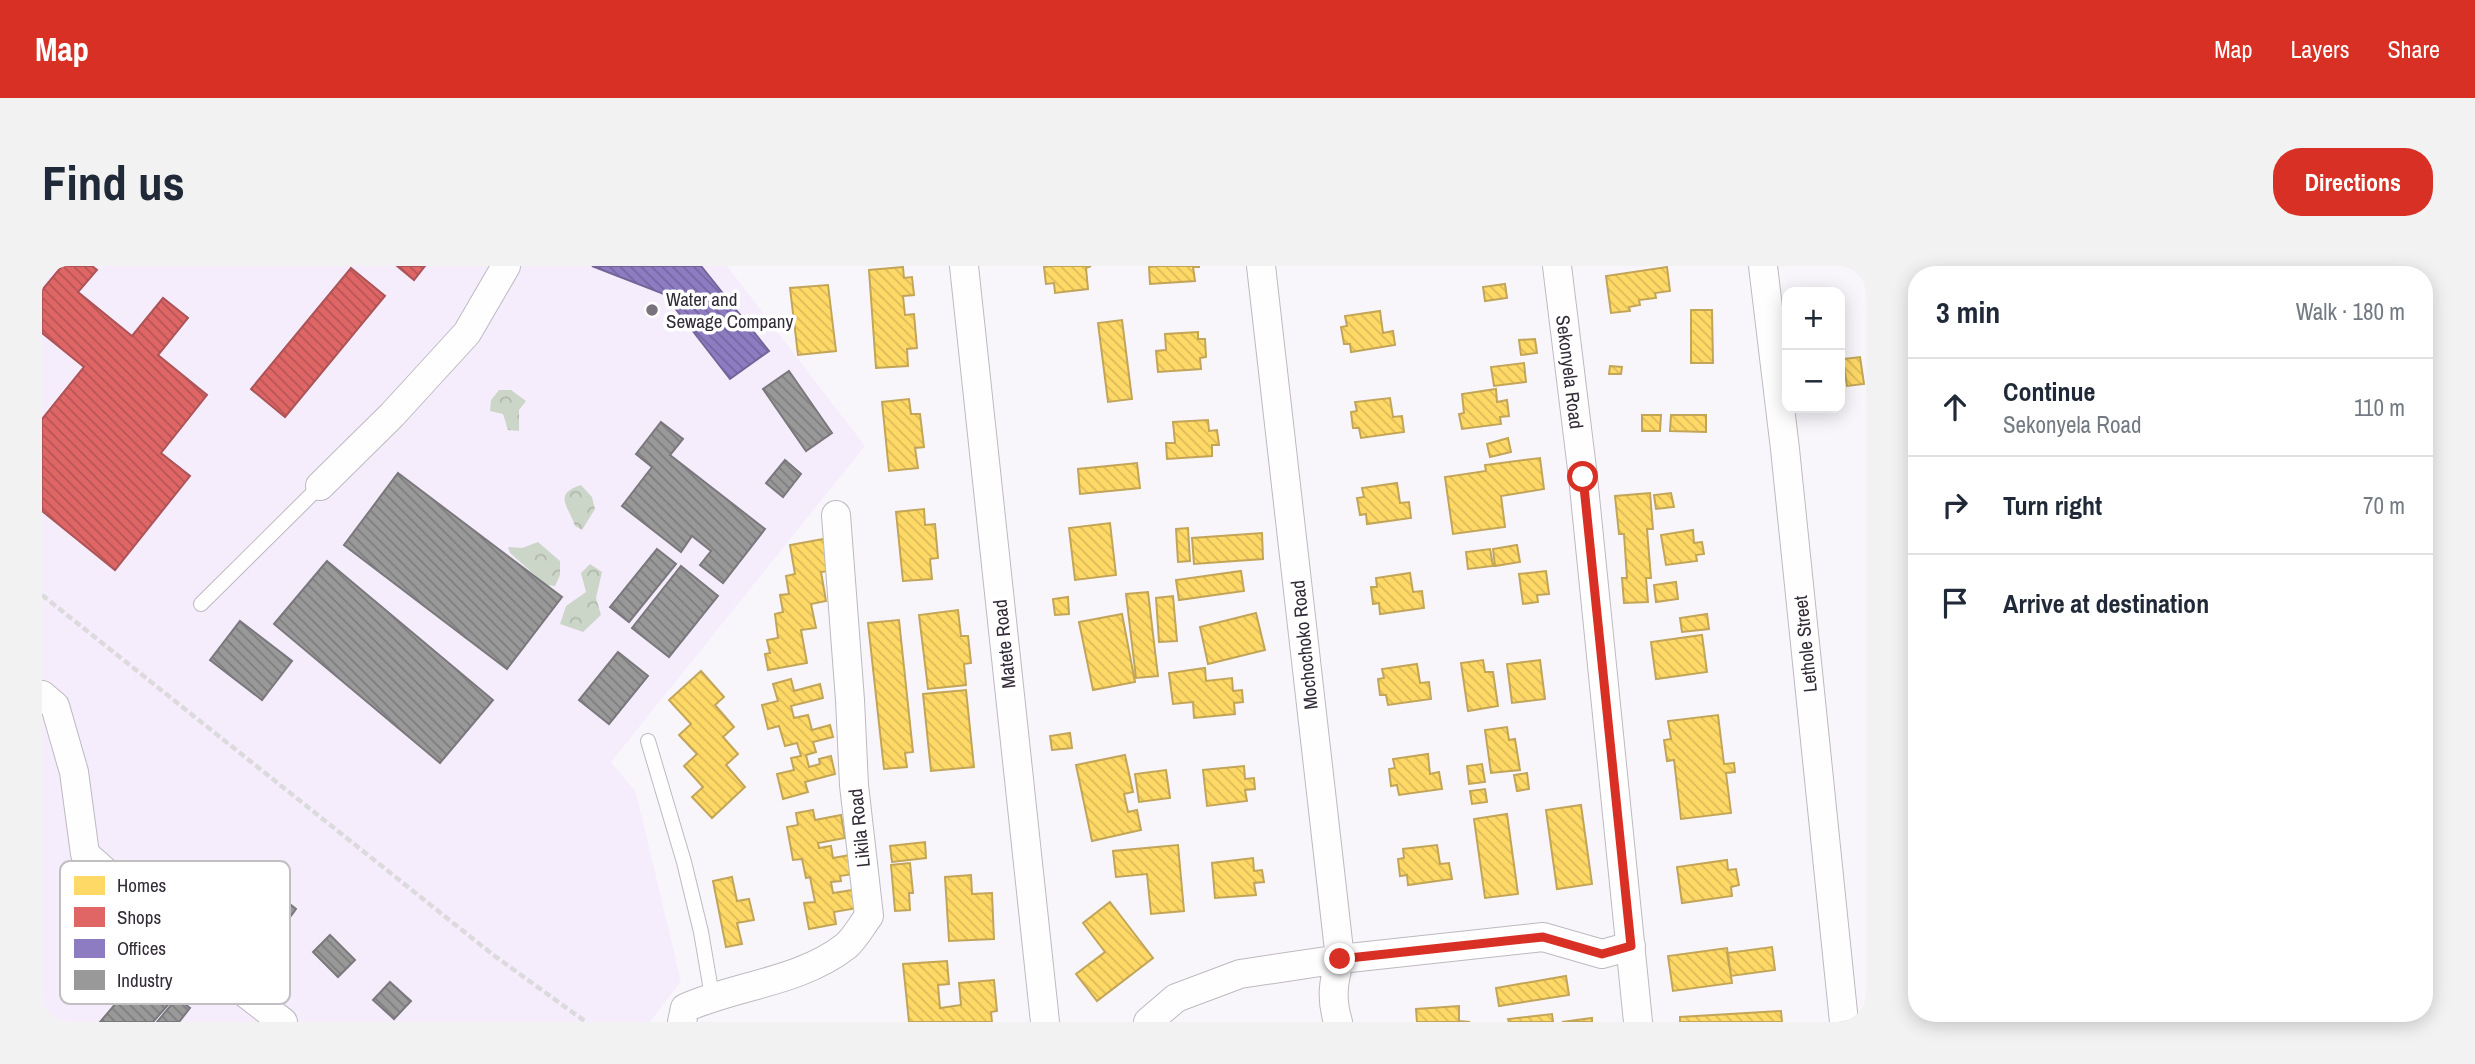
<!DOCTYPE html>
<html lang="en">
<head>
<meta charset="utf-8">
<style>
	:root { --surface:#fff; --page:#f2f2f3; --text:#1f2937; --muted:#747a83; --line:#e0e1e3; --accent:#d93025 }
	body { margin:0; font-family:"Archivo Narrow",sans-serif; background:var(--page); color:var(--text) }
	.controls { position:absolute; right:21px; top:21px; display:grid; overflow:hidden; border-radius:14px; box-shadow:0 4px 18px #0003 }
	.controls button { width:63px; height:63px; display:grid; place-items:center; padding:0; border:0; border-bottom:2px solid var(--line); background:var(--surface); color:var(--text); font:35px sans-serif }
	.stop { position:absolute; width:21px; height:21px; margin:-16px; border:5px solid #d93025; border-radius:50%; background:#fff }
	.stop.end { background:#d93025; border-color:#fff; box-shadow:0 2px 7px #0008 }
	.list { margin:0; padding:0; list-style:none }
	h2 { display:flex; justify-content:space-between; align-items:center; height:91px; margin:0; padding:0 28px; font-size:30px }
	h2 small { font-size:23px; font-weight:400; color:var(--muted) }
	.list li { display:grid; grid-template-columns:46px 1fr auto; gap:21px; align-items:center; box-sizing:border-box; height:98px; padding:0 28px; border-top:2px solid var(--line) }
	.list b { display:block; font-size:26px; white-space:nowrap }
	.list p { margin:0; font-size:23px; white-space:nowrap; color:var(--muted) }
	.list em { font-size:23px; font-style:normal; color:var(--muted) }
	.icon { flex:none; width:38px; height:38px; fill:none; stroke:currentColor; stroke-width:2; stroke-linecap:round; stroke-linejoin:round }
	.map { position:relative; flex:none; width:1824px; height:756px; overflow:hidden; border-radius:28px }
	header { display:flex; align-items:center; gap:42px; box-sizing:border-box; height:98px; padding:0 35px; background:var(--accent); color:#fff }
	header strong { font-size:33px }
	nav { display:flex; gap:38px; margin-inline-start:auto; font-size:24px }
	.intro { display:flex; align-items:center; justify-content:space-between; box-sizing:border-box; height:168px; padding:0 42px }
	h1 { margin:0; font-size:49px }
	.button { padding:18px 32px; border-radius:28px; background:var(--accent); color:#fff; font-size:24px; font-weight:700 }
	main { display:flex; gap:42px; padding:0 42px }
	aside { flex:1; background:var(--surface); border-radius:28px; box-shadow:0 4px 18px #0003 }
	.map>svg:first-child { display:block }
</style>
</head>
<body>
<header>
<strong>Map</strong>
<nav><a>Map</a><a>Layers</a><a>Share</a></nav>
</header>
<div class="intro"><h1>Find us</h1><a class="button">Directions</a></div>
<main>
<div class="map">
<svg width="1824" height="756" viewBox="0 0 1824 756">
	<defs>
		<pattern id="forest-crowns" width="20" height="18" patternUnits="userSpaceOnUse" patternTransform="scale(1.75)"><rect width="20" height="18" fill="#ccd6c8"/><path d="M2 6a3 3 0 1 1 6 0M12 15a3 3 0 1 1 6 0" fill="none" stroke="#b0b8ac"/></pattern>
		<pattern id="homes-back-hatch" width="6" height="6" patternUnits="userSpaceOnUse" patternTransform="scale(1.75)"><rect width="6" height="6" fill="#ffd966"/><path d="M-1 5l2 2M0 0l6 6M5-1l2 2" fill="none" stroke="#dbba59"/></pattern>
		<pattern id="shops-back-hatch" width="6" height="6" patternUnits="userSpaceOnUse" patternTransform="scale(1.75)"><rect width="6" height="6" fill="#e06666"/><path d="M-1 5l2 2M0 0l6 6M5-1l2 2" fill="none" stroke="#b65455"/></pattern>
		<pattern id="offices-back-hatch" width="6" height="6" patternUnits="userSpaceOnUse" patternTransform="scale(1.75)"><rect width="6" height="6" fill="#8e7cc3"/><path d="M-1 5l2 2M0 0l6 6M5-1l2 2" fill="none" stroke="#75669f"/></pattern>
		<pattern id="industry-back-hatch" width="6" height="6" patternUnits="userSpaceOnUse" patternTransform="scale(1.75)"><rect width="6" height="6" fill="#999"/><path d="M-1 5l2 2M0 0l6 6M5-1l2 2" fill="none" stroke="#7d7d7e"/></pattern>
	</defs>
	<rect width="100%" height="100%" fill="#f9f6fb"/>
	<path fill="#f6edfc" d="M0,0h685l138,180 -254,316 25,30 45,189 -31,41h-608z"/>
	<path fill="url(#forest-crowns)" d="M457,124h12l15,11 -7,9v21l-11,-1 -5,-16 -13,-3 1,-11z
		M539,219l11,12 3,12 -13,21 -7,-4c-6,-19 -23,-32 6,-41z
		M496,276l22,19v14l-5,11 -9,-1 -36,-32 -2,-6 14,1z
		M548,298l12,8 -6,26 5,17 -18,17 -23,-8 6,-18 20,-14 -5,-19z"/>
	<path fill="url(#homes-back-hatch)" stroke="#c2a558" stroke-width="2" d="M1010,0h39l-5,2 2,21 -33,4 -1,-10 -8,1 -2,-17z
		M1117,0h40v1h-6l2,14 -45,3 -1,-17z
		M861,1l1,11 8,-1 2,18 -11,1 2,19 9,-1 3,34 -10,1 1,17 -32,2 -7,-98z
		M1625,1l3,24 -15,2 1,5 -17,2 1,5 -11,2 1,4 -19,2 -5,-37z
		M1463,18l2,14 -22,3 -2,-14z
		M786,19l8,66 -38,4 -8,-67z
		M1649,44h21l1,53h-22z
		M1338,45l3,22 10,-2 2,14 -44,7 -1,-8h-6l-3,-17 6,-1 -2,-10z
		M1080,54l10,79 -24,3 -10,-79z
		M1156,66v7h7l1,18 -6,1 1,11 -43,3 -2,-21 10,-1 -1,-16z
		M1493,73l2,14 -16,2 -2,-15z
		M1818,91l4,27 -17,2 -4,-27z
		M1482,97l2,19 -32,4 -3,-19z
		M1568,100l12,1 -1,7h-12z
		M1454,123l1,13 10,-2 2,16 -9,1 1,7 -39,5 -3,-15 5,-1 -2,-19z
		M1348,132l3,19 9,-1 2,16 -43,6 -2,-10h-6l-2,-16 6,-1 -2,-9z
		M867,133l2,15h9l4,33 -9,1 3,20 -29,3 -7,-69z
		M1600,149h19l-1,16h-18z
		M1629,149h35v17l-36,-1z
		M1166,154l1,11 8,-1 2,15h-7v11l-45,3 -1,-16h9l-2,-21z
		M1466,172l3,14 -21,5 -3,-13z
		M1498,192l4,31 -43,7 4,31 -52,7 -8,-57 41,-6 -1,-6z
		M1095,197l3,25 -60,6 -2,-25z
		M1355,217l3,20 9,-1 2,16 -44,6 -1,-10 -6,1 -3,-17 7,-1 -2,-9z
		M1608,227l3,36h-6l4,49h-5l2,24 -24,1 -2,-25h5l-3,-44h-5l-4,-38z
		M1629,227l3,14 -18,2 -2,-14z
		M882,243l1,16 10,-1 3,34 -8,1 2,20 -29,2 -7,-69z
		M1068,257l6,52 -41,5 -6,-52z
		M1146,262l2,33 -12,1 -2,-33z
		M1651,264l1,13 8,-1 2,12 -8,1 1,6 -31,4 -5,-30z
		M1220,267l1,26 -69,5 -2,-26z
		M787,272l6,32 -14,2 5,29 -15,3 5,24 -15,2 6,33 -39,7 -3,-16 5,-1 -3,-13 11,-2 -3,-24 8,-2 -3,-17 9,-1 -3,-18 9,-2 -5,-29z
		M1475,279l3,17 -25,4 -2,-17z
		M1448,283l3,17 -25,3 -2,-17z
		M1199,305l3,20 -65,9 -3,-20z
		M1504,305l3,23 -12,1 1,7 -15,2 -4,-30z
		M1368,307l3,19 9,-1 2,17 -44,6 -1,-11 -6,1 -2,-17h6l-1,-9z
		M1634,316l2,17 -22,3 -2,-17z
		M1106,326l10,84 -22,2 -10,-84z
		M1131,330l4,45 -18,1 -3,-44z
		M1026,331l1,17 -14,1 -2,-16z
		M916,344l3,26h7l3,27 -7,1 2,21 -38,4 -9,-74z
		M1214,347l9,37 -57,14 -8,-37z
		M1080,348l13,68 -42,8 -14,-68z
		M1665,348l2,15 -27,3 -2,-14z
		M857,354l14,132 -8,1 2,14 -23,2 -16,-146z
		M1660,369l5,37 -51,7 -5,-37z
		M1441,394l2,12h8l5,34 -30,5 -7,-48z
		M1498,394l5,39 -33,4 -5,-39z
		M1375,398l3,19 9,-1 2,17 -43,6 -2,-10h-6l-2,-16 6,-1 -2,-9z
		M1163,402l1,13 26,-3 1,13 9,-1 1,12 -9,1 1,11 -41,4 -1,-16 -20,2 -4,-31z
		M659,405l23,26 -9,8 19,22 -11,10 15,17 -12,11 19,22 -33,31 -20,-21 11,-10 -19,-21 13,-12 -18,-19 12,-11 -22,-24z
		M749,413l3,12 26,-7 3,14 -32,8 3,12 14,-3 4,15 18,-5 3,12 -20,5 3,10 -10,3 3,12 11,-3 -1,-5 12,-3 4,18 -30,8 3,10 -25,7 -6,-25 17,-4 -3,-12 10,-2 -4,-13 -12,3 -6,-20 -11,3 -6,-24 16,-4 -5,-17z
		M924,424l8,77 -43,4 -8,-77z
		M1676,449l6,49 10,-1 1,9 -9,1 5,40 -50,6 -7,-59 -7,1 -3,-21 7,-1 -3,-18z
		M1465,461l2,13 6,-1 5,31 -29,3 -6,-43z
		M1028,467l2,15 -20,2 -2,-14z
		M1386,488l2,20 9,-2 3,17 -43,6 -2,-10 -6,1 -2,-17 6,-1 -2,-9z
		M1083,489l8,37 -9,2 4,18 9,-2 4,20 -49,11 -16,-76z
		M1440,498l3,18 -16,2 -2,-18z
		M1202,500l1,13 9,-1 1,11 -10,1 2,11 -40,5 -4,-36z
		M1124,504l4,28 -31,4 -4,-28z
		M1485,507l2,16 -12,2 -3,-16z
		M1443,523l2,13 -15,2 -2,-13z
		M1539,539l11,79 -35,5 -11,-79z
		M771,544l2,10 26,-5 4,23 -27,5 1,5 12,-2 2,12 17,-3 3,19 -13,2 1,5 -10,1 2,11 20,-3 4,18 -23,4 2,12 -27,5 -5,-26 11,-1 -5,-25 -4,1 -4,-19 -9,1 -6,-33 11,-2 -2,-12z
		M1465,548l11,80 -33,4 -11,-79z
		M883,576l1,16 -34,4 -2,-16z
		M1136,579l6,66 -33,3 -4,-40 -31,3 -3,-26z
		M1395,579l3,19 9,-1 3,16 -44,6 -1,-10 -7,1 -2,-17 6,-1 -1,-9z
		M1211,592l1,13 8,-1 2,12 -10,1 2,12 -41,3 -3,-35z
		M1685,594l1,10 8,-1 3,16 -8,2 1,9 -50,7 -5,-36z
		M868,597l3,30h-4l1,17 -15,1 -4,-46z
		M929,609l1,19 20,-1 2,46 -45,2 -4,-64z
		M690,611l5,24 12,-2 5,21 -17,3 5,21 -16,3 -13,-66z
		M1068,636l43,56 -56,43 -21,-27 29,-22 -22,-29z
		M1730,681l3,23 -44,6 -4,-23z
		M1685,682l5,35 -59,8 -5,-35z
		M905,695l2,23 -11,1 2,23 21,-3 -2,-22 35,-3 3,31 -6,1 1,10h-83l-6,-58z
		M1524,710l3,19 -70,11 -3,-18z
		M1417,740v15l11,1h-53l-1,-13z
		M1739,745l1,11h-102v-5z
		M1510,748l1,8h-44l-1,-3z
		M1550,752v4h-30z"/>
	<path fill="url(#shops-back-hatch)" stroke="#ac5458" stroke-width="2" d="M20,0h30l5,4 -19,22 54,44 31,-38 25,20 -30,37 49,40 -46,58 29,23 -75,94 -73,-59v-92l42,-52 -42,-34v-43z
		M355,0h28l-11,14z
		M309,2l34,28 -100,121 -34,-28z"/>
	<path fill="url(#offices-back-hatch)" stroke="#736499" stroke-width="2" d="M550,0h109l68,85 -39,28 -66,-85z"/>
	<path fill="url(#industry-back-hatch)" stroke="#7a787c" stroke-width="2" d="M747,105l43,62 -26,18 -43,-62z
		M619,156l22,17 -13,16 95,74 -42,54 -23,-18 11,-14 -19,-15 -11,16 -59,-46 30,-39 -16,-13z
		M743,194l16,14 -18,23 -17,-14z
		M356,207l164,124 -55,72 -163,-124z
		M615,283l19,15 -47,58 -19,-15z
		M285,295l166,139 -53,63 -166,-139z
		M639,300l37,30 -49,61 -37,-29z
		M198,355l52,40 -30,39 -52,-40z
		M576,386l30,24 -39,48 -30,-24z
		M224,619l30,24 -14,19 -30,-24z
		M288,669l25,25 -17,17 -25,-25z
		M121,682l31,27 -41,47h-53z
		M348,716l21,19 -17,18 -21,-19z
		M135,732l13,10 -11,14h-22z"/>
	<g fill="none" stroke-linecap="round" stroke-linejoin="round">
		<defs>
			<path id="lane" d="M159,338l119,-118
				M606,475l36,121 17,70 11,64"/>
			<path id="street" d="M922,0l81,756
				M1219,0l79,693c-7,23 -9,40 -2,63
				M1515,0l26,211 55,545
				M1721,0l22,183 59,573
				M278,220l72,-71 75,-82 39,-67
				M0,429l13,11 19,66 11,82 138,122 60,46
				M640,756l3,-14c52,-23 115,-26 161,-62 9,-8 16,-21 23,-30l-15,-131 -4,-85 -14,-185
				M1106,756l28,-24 64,-24 100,-15 203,-22 59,17 29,-8"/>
		</defs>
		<use href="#lane" stroke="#beb9c1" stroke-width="16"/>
		<use href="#street" stroke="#beb9c1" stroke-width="30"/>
		<path stroke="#dbdadc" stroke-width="4.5" stroke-dasharray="7 3.5" stroke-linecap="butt" d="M0,329l450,359 94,68"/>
		<use href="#lane" stroke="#fefefe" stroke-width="14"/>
		<use href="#street" stroke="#fefefe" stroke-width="28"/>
	</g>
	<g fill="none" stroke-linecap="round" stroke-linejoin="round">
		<path stroke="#d93025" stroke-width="9" d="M1298,693l203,-22 59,17 29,-8 -48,-469"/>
	</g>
	<circle fill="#78727c" stroke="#fff" stroke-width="2.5" cx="610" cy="44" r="7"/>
	<g text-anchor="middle" stroke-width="7" stroke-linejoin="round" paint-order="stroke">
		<g font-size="19" fill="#332b37" stroke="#fff" text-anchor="start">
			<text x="624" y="40">Water and<tspan x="624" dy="22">Sewage Company</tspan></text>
		</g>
		<g font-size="19" fill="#332b37" stroke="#fff">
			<text transform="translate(1528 106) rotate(83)" y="7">Sekonyela Road</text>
			<text transform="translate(962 378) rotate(-96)" y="7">Matete Road</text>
			<text transform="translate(1763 378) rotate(-96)" y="7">Lethole Street</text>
			<text transform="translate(1262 379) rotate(-96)" y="7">Mochochoko Road</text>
			<text transform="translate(817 562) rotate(-96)" y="7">Likila Road</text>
		</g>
	</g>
	<rect x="18" y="595" width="230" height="143" rx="10" fill="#fff" stroke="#c2bfc3" stroke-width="2"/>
	<rect x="32" y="610" width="31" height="19" fill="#ffd966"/>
	<rect x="32" y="641" width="31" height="20" fill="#e06666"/>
	<rect x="32" y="673" width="31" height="19" fill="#8e7cc3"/>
	<rect x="32" y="704" width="31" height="20" fill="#999"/>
	<g font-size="19" fill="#332b37">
		<text x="75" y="626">Homes</text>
		<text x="75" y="658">Shops</text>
		<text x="75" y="689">Offices</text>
		<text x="75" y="721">Industry</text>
	</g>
</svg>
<div class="controls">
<button>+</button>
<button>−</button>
</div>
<div class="stop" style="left:1541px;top:211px"></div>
<div class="stop end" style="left:1298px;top:693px"></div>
</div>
<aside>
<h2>3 min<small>Walk · 180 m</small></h2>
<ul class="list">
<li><svg class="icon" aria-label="ahead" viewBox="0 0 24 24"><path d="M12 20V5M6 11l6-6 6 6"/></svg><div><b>Continue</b><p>Sekonyela Road</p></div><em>110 m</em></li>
<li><svg class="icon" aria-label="right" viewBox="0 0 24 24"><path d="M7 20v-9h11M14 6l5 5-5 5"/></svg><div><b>Turn right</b></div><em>70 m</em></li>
<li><svg class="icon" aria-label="arrive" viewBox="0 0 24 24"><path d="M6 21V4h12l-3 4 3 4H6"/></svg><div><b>Arrive at destination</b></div></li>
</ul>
</aside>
</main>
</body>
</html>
